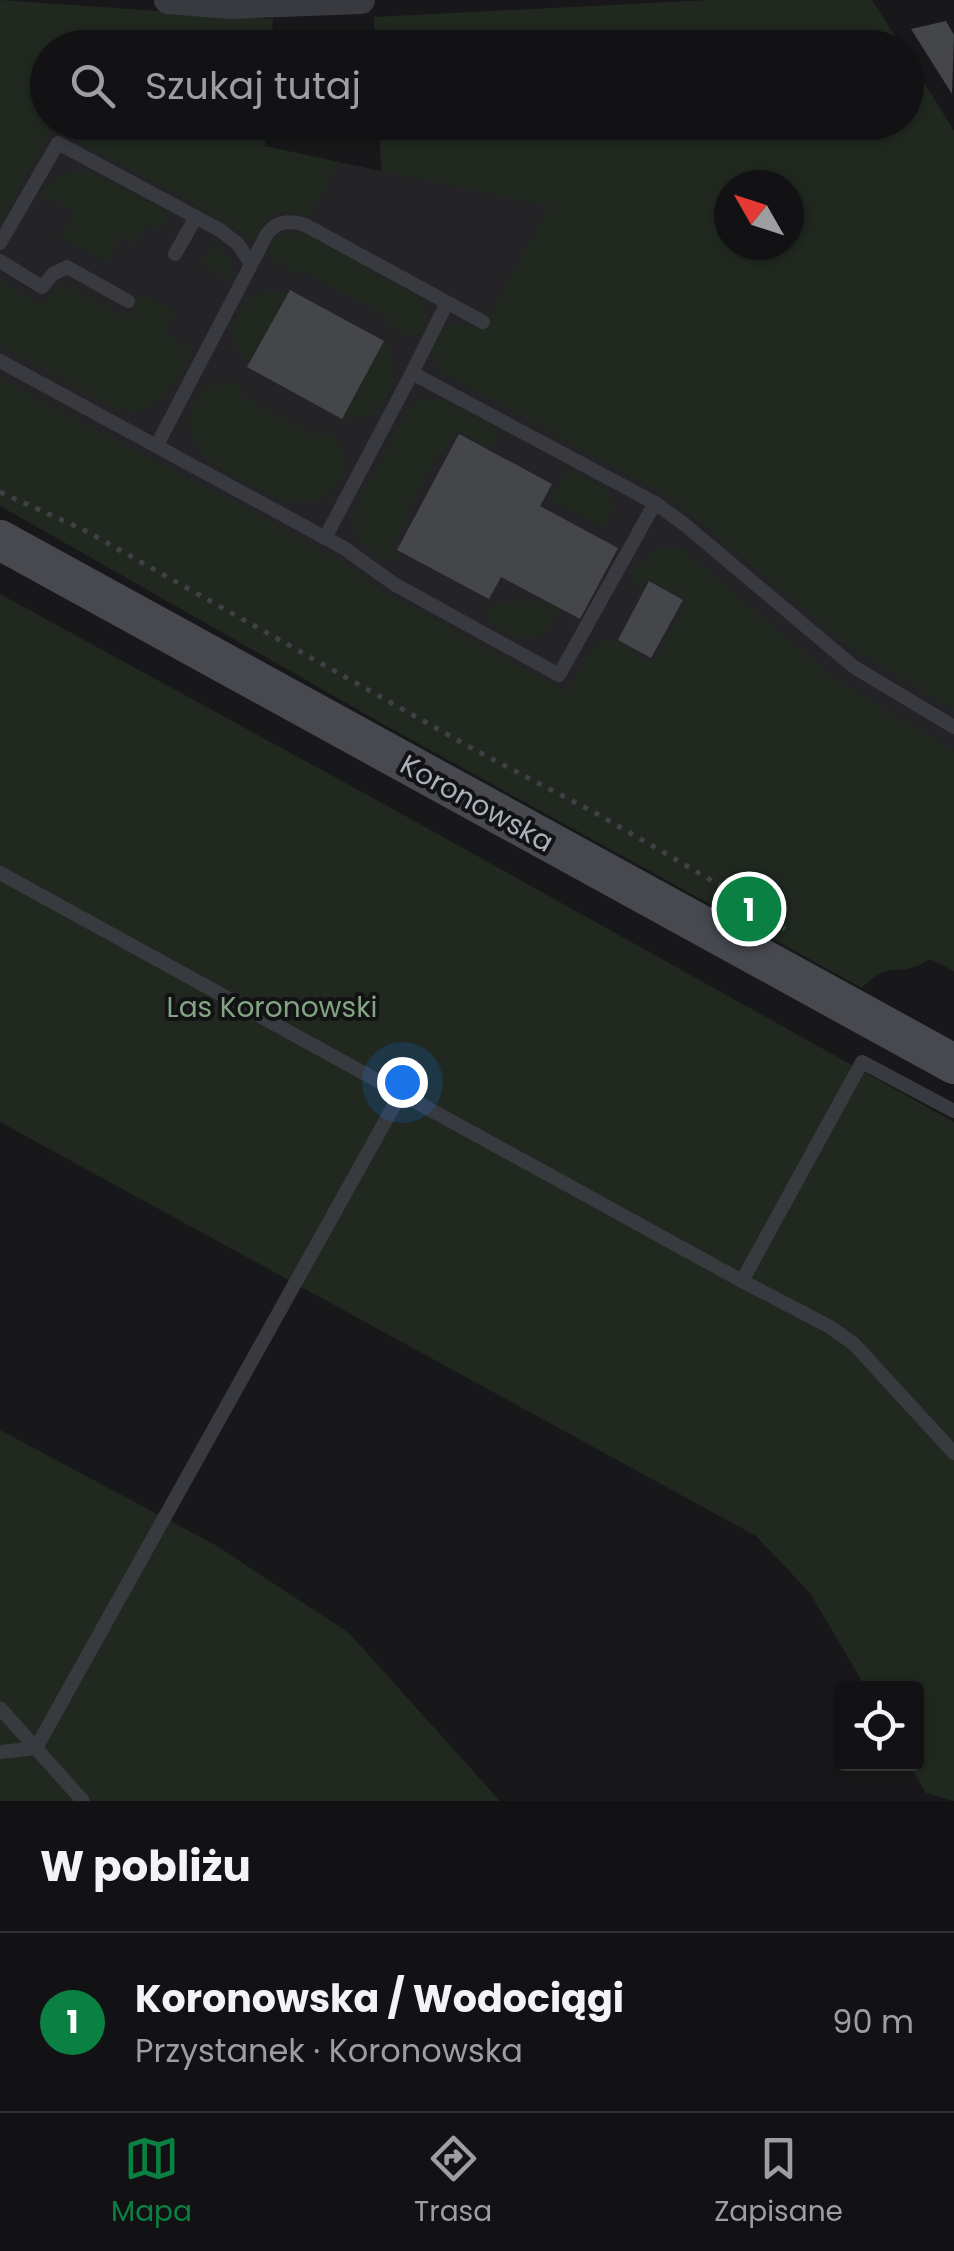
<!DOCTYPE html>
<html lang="pl">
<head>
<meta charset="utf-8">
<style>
	:root { --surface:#121214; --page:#1f2022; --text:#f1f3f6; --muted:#9c9ea0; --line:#313234; --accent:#0b8043 }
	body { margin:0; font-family:Poppins,sans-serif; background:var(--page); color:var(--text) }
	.controls { position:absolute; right:30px; bottom:30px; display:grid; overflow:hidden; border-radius:10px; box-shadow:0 2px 8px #0004 }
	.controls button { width:90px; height:90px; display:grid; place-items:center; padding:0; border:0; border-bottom:2px solid var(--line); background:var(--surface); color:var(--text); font:50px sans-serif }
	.compass { position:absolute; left:714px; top:170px; width:90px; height:90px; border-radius:50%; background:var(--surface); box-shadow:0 2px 8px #0004; rotate:309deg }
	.you { position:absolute; left:402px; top:1082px; width:35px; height:35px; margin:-25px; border:8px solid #fff; border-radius:50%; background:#1a73e8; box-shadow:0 0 0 15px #1a73e833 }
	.badge { display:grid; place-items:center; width:65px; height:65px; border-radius:50%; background:var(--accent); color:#fff; font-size:32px; font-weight:700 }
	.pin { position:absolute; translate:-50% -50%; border:5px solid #fff; box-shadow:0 2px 10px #0006 }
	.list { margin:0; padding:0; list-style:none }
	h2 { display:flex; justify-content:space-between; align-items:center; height:130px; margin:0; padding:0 40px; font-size:42px }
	h2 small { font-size:32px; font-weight:400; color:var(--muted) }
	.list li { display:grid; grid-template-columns:65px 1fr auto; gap:30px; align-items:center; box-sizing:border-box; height:180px; padding:0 40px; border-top:2px solid var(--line) }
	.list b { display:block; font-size:38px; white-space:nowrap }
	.list p { margin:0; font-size:32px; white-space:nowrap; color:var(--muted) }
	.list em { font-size:32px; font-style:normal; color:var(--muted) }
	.icon { flex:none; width:55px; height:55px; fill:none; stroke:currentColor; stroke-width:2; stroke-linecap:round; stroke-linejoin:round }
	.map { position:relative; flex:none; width:954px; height:1801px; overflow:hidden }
	.search { position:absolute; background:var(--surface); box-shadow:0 2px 8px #0004; left:30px; right:30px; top:30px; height:110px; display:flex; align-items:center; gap:25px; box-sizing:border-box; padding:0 35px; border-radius:55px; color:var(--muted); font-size:38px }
	.sheet { height:310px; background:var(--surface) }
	nav { display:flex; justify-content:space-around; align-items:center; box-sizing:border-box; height:140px; border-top:2px solid var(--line); background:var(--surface); font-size:28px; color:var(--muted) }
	nav a { display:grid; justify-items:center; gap:5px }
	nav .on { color:var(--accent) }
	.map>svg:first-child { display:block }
</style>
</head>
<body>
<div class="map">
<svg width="954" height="1801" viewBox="0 0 954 1801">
	<rect width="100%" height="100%" fill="#18181a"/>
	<path fill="#242427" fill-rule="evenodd" d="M907,55l47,76v620l-52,-29 -311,-8 -591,-288v-336l48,32 105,1 228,48 -2,-48 527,-1zM729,185h60v60h-60z"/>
	<path fill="#202820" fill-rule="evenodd" d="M0,0l273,19 -2,28 -223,1v74l218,1 -1,23 74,16 -30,55 -20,-6 -17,2 -19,28 -18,-14 -182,-100 -53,97z
		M709,0h163l30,47h-527l-1,-30z
		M907,55l47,76v579l-108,-66 -171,-143 -235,-130 -9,-19c11,-30 22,-33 51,-22l67,-124 -167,-35 -3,-48 527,-1zM729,185h60v60h-60z
		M77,171l22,5 70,36 -10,18 -13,-6 -11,21 -16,-8 -12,25 -46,-24 14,-26 -36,-19 18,-15z
		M294,232l10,1 112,62 11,18 -3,17 -15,7 -25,-15 3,-6 -83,-44 -3,5 -27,-16 -5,-8 5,-15z
		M215,240l14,20 1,21 -29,-16z
		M0,281l42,24 12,-16 12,-4 62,33 14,-24 33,17 -11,22 29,15c-17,32 -34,75 -78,60l-115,-62z
		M270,290l17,5 -37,68 -13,-13c-9,-29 4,-51 33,-60z
		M384,341c23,34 2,83 -42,78z
		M0,378l337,180 49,36 181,97 26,-44 10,-7h13l24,18 14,5 33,-63 -12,-6 2,-3 -5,-2 -2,2 -23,-12 -7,12c-10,-10 -8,-20 -1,-32l6,4c9,-15 20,-19 37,-14l153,130 119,72v220l-25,-12c-30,22 -36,-3 -67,29l-479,-264 -383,-218z
		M223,381l21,5 -4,9 81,42 5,-7c36,26 15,74 -28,73 -20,-1 -74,-31 -90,-44 -12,-10 -20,-26 -18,-41 2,-20 14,-33 33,-37z
		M421,399l22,1 57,31 -9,17 -35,-18 -12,22 -4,-1 -38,69 3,2 -14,26 11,6 -11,7 -10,-3 -24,-19 -4,-15 1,-15 56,-102z
		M567,468l42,24 4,17 -8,19 -55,-29z
		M0,594l384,210 570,318v679l-28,-8 -17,-29h7v-76h-50l-56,-95 -54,-57 -756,-414z
		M532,598l15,8 3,-3 9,8c-6,10 -11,20 -22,25 -21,9 -49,-8 -52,-29z
		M0,1430l217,116 132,87 151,168h-500z"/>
	<path fill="#44464a" d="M946,21l8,14 -2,59 -41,-65z
		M290,290l94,51 -42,78 -95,-52z
		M459,434l93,50 -12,22 78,42 -38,71 -79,-42 -12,22 -92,-49z
		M649,581l34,19 -32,58 -33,-18z"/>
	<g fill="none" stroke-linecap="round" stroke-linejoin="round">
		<path stroke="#3f4146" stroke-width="5" stroke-dasharray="5 8" stroke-linecap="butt" d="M0,492l84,38 391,220 126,66 134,78 50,35"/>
		<path stroke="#393a3f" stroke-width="14" d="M0,243l58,-100 162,87 18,14 13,20
			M175,254l21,-37
			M0,261l42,26 11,-13 14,-7 61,34
			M0,361l344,187 50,36 165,91 96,-172 29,21 170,143 100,60
			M412,373l35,-70
			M157,445l110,-211c10,-13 23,-14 38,-9l178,97
			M325,538l87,-165 243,130
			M0,873l742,408
			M954,1111l-92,-49 -120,219 88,46 24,17 100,109
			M0,1708l83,93
			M0,1752l36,-4 364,-653"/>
		<path stroke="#393a3f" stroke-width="28" d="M168,0l62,5 131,-5"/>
		<path stroke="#47494f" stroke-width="40" d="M0,540l954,524"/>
	</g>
	<g text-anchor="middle" stroke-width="8" stroke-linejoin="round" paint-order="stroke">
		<g font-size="28" fill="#aab0b9" stroke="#131315">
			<text transform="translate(477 803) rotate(29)" y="10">Koronowska</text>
		</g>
		<g font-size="28" fill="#82a482" stroke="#131315">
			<text x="272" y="1017">Las Koronowski</text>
		</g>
	</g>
</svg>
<div class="controls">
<button><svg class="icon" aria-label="locate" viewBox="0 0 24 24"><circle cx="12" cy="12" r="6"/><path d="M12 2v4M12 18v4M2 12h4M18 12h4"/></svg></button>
</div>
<svg class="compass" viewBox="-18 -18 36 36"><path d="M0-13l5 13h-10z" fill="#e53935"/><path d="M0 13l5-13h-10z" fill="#9c9ea0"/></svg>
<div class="you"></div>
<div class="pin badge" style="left:749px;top:909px">1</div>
<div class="search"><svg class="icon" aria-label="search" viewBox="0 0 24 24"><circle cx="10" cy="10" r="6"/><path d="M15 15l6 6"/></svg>Szukaj tutaj</div>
</div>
<section class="sheet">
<h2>W pobliżu<small></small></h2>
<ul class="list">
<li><span class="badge">1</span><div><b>Koronowska / Wodociągi</b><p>Przystanek · Koronowska</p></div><em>90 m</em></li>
</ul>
</section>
<nav>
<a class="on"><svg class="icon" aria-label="map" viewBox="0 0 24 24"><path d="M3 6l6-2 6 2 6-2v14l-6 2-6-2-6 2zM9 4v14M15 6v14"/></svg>Mapa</a>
<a><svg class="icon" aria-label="directions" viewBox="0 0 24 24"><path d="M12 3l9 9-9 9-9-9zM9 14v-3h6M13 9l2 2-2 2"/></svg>Trasa</a>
<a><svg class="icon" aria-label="saved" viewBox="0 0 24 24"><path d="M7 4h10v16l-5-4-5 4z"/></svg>Zapisane</a>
</nav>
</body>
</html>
